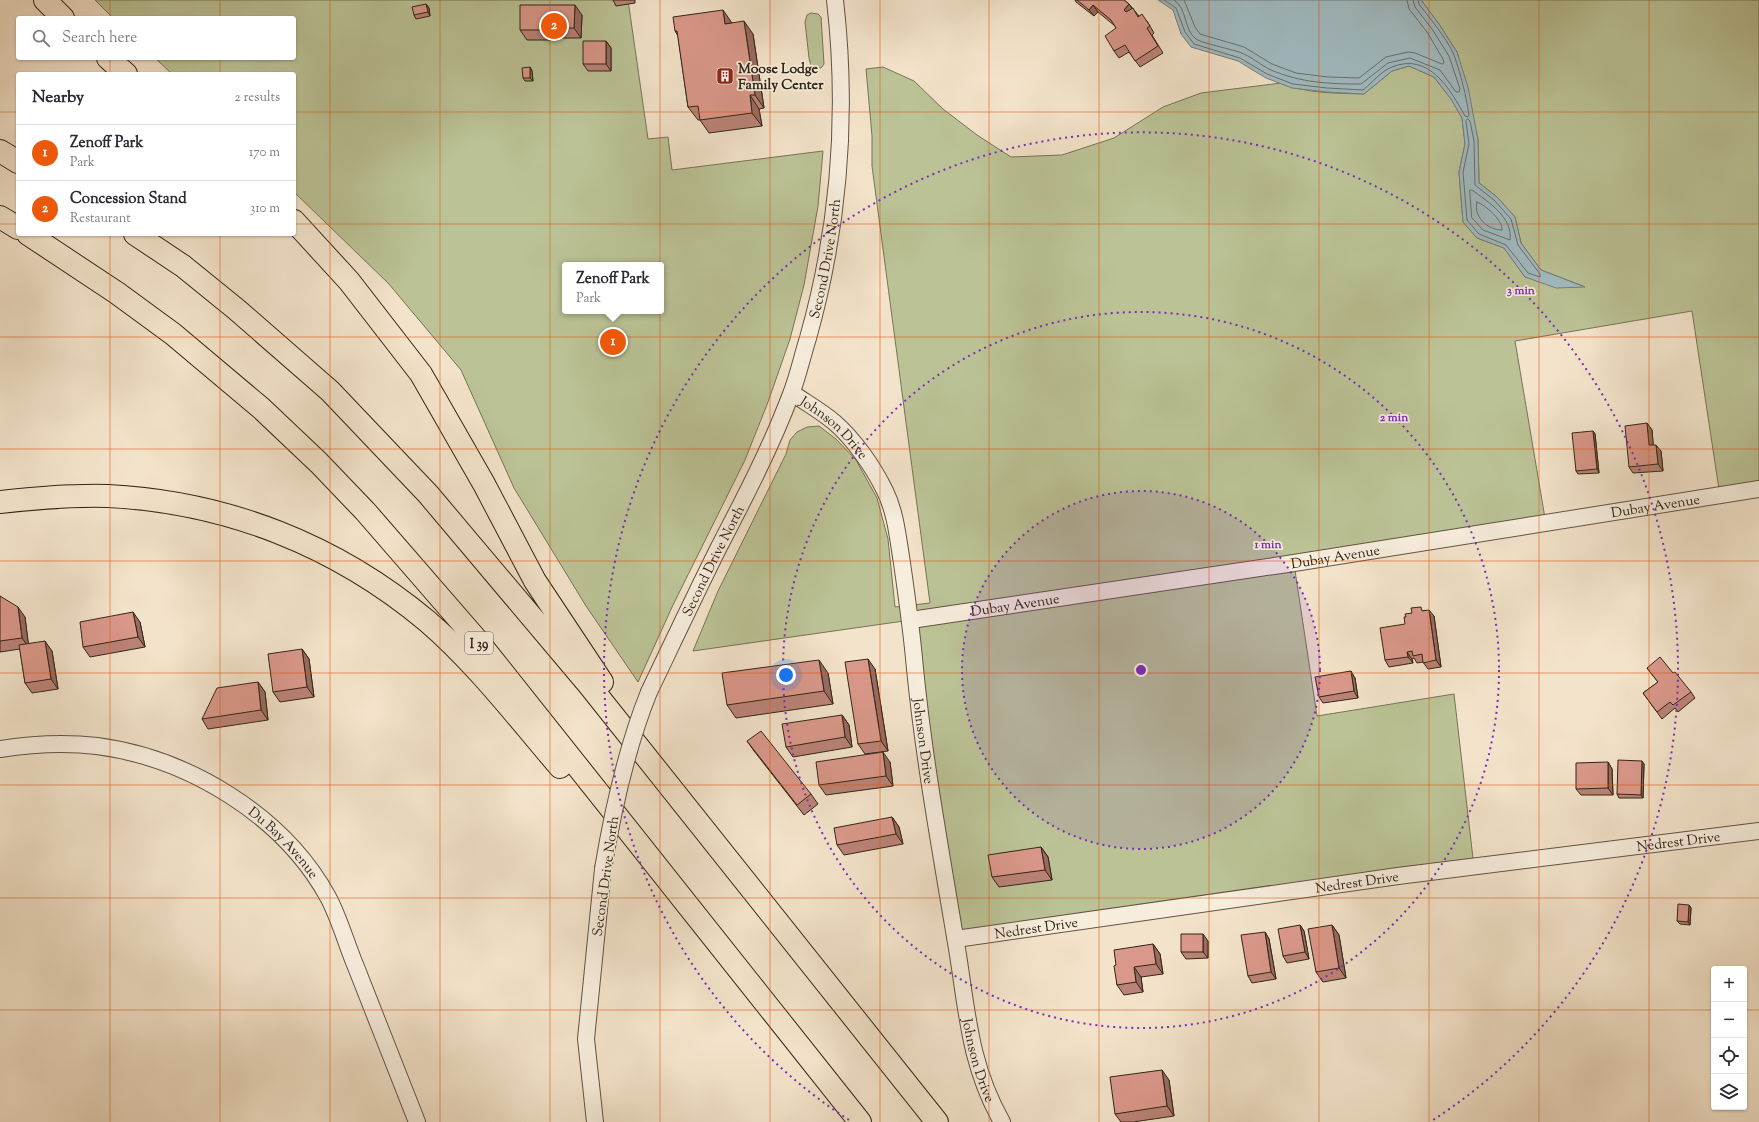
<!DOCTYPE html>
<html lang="en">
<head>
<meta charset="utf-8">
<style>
	:root { --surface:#fff; --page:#f2f2f3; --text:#2b2b33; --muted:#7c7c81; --line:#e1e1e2; --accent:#ea580c }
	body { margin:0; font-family:"Sorts Mill Goudy",serif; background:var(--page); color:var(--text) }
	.controls { position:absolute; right:12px; bottom:12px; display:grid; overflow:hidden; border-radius:4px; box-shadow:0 1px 3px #0004 }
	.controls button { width:36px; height:36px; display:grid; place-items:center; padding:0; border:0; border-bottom:1px solid var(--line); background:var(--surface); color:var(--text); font:20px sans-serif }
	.you { position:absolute; left:786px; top:675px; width:14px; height:14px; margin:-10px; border:3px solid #fff; border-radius:50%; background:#1a73e8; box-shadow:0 0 0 6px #1a73e833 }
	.badge { display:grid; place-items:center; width:26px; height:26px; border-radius:50%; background:var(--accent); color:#fff; font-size:13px; font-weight:700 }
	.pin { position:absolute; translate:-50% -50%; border:2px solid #fff; box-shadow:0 1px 4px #0006 }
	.popup { position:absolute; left:562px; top:262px; width:102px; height:52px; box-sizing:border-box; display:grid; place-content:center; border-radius:4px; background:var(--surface); filter:drop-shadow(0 1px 3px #0005); font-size:13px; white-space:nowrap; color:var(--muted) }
	.popup b { font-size:15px; color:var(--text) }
	.popup::after { content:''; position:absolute; left:50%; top:100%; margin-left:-8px; border:8px solid transparent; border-top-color:var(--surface) }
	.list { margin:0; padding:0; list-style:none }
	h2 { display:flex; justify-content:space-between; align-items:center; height:52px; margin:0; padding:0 16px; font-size:17px }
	h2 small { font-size:13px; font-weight:400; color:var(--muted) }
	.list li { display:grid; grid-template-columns:26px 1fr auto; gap:12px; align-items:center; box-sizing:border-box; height:56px; padding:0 16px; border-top:1px solid var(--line) }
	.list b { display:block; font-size:15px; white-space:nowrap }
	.list p { margin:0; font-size:13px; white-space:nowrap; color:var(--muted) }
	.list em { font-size:13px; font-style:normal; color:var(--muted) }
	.icon { flex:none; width:22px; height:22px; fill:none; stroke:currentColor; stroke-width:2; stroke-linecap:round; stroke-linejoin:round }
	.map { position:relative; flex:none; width:1759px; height:1122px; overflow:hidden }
	.search { position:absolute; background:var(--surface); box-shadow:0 1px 3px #0004; left:16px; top:16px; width:280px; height:44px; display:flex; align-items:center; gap:10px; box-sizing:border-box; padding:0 14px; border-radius:4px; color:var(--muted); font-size:15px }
	.panel { position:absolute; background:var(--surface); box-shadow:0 1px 3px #0004; left:16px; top:72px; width:280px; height:164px; border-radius:4px }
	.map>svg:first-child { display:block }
</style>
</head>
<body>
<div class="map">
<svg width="1759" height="1122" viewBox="0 0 1759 1122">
	<rect width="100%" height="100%" fill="#f3e3ca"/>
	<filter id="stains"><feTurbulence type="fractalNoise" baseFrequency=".005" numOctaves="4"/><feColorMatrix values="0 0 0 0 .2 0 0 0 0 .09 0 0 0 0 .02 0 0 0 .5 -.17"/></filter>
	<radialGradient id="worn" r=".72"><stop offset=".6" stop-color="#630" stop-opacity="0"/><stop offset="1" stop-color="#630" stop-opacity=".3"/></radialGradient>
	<path fill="#bbc396" stroke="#767456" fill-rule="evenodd" d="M95,0h533l20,139 20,-2 4,33 151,-19 -5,55 -14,79 -14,54 -22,63 -23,58 -72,145 -35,77 -52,-76 -72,-118 -53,-118 -73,-87 -94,-91v-118h-122l-17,-16h139v-40h-181zM565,265h96v46h-96z
		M1421,0h338v489l-39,7 -28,-185 -177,30 31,183 -252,40 23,152 137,-22 20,173 -518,72 -45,-319 -218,31 25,-60 68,-137 4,-14 7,-8 10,-5 12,-1 17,13 20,21 21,38 11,41 7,68 35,-4 -58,-437v-30l-6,-67 17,-2 31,14 29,28 34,26 34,22 51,-2 52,-17 49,-31 38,-14 80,-10c26,11 56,10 83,11l28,-23 17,-5 25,11 17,22 11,19 3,26 -6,28 4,50 14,16 27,10 21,29 58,9 -42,-16 -20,-27 -6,-26 -18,-20 -18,-14 -1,-43 -21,-88 -18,-28z
		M811,13l7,1 3,3 3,47 -3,4 -7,-1 -3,-1 -2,-8 -4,-36 2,-7z"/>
	<path fill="#a1bbc2" stroke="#747f7e" d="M1158,0h263l18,24 18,28 11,35 10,53 1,43 18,14 18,20 6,26 20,27 44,17 -29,1 -31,-11 -21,-29 -27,-10 -14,-16 -4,-50 6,-28 -3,-26 -11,-19 -17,-22 -25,-11 -17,5 -28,23 -37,-2 -35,-4 -26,-10 -28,-17 -47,-14 -10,-13 -8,-24z"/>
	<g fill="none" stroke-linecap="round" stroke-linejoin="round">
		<path stroke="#69706c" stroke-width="1" d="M1164,0l12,8 9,24 9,12 46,14 27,16 26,10 34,4 36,2c9,-7 18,-19 29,-23 37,-15 58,22 73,49l3,1 1,-2c-3,-20 -8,-40 -15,-60 -8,-18 -23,-35 -35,-51l-1,-4
			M1174,0c14,9 9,29 22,39 6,4 34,10 43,13 12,4 21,13 32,18 31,13 58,14 90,14l27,-21 22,-5 30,12 16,22h3l1,-3 -11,-33 -17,-27 -17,-22 -2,-7
			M1184,0l11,27 5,7 44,13 28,17 24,9 32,4 31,1 27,-21 22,-5 7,1 27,11 2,-1 -1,-4 -16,-27 -18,-23 -2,-9
			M1468,119l2,2 4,20 1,44 19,15 17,19 7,26 22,29v3l-12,-4 -22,-28 -27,-11 -12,-14 -4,-48 6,-28 -3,-23z
			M1470,190h2c16,12 41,27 38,50l-27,-10 -11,-12z
			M1477,202c9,3 26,19 25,28 -14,0 -29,-13 -25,-28z"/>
		<defs>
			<g id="minor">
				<path id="s1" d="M792,393c13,9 29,18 42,29 20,17 40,46 51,69 11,22 13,48 17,72 5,35 10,70 13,106 9,90 25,178 40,268 12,66 12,124 47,185"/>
				<path id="s2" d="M911,620l383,-57 465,-74"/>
				<path id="s3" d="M649,692c23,-48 46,-97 70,-145 26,-50 52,-100 72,-153 7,-18 11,-37 17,-56 31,-110 40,-225 27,-338"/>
				<path id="s4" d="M0,749c32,-5 64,-7 97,-3 91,12 186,69 231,151 11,20 19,49 28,70 20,52 41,103 61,155"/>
				<path id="s5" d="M956,939l442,-63 361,-45"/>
				<path d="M595,1122l-9,-83 17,-170"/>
			</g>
			<path id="highway" d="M45,0l18,18
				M108,58l18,16
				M0,151l18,11
				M0,217l18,11
				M294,221l55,60 72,93 63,110 51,97 67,101
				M28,234l89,59 56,41 88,74 58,55 46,48 112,129 383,482
				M135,234l48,32 53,43 94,82 98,103 161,191 348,437
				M0,502c36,-4 72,-7 108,-6 119,6 228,49 319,125 49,42 91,97 133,146"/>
		</defs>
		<use href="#minor" stroke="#625444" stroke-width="18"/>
		<use href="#highway" stroke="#312517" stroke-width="24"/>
		<use href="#minor" stroke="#f7eddd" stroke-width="16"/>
		<use href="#highway" stroke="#f3e3ca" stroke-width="22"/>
		<defs>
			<path id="minor-bridge" d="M603,869c10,-60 23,-120 46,-177"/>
		</defs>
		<use href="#minor-bridge" stroke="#625444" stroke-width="18" stroke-linecap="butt"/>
		<use href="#minor-bridge" stroke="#f7eddd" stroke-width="16"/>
	</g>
	<path fill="#bb8377" stroke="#312517" d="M613,0h22v3l-19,3z
		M1075,0h49l5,4 10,12 8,5 7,12 -2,2 11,18 -23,14 -11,-15 -10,6 -5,-7 2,-23 -1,-2 -17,-14 -4,4 -18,-14z
		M426,4l3,4 1,8 -14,3 -2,-4z
		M582,15l-1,23h-30v2h-24l-7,-10z
		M732,23l21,11 11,74 -5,1 3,17 -53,7 -9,-13h-2l-10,-13 -10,-71 -3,-5z
		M606,41l5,7v23h-23l-5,-7z
		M530,67l2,4 1,10h-8l-2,-3z
		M1647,423l5,7 1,15 8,6 2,20 -30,2 -4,-6z
		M1593,431l2,3 4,39 -21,1 -2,-3z
		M0,596l25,21 3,26 24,8 6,38 -26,4 -7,-10 -5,-34 -20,3z
		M1424,610l10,6 7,51 -13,2 -5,-7 -6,1 -3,-5 -2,1 1,4 -24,4 -4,-7z
		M140,622l5,25 -55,10 -7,-10z
		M302,649l7,10 5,38 -34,5 -7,-10z
		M1647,668l26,5 18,19 4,6 -17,14 -3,-4 -13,11 -19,-26 15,-11z
		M875,669l13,82 -23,3 -7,-10z
		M828,673l5,31 -97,14 -9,-13z
		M1355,678l3,20 -35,5 -4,-6z
		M258,682l7,10 3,28 -60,9 -6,-10z
		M842,715l7,10 3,22 -59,10 -7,-10z
		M747,741l64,53 7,10 -14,11 -50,-64z
		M890,762l3,24 -67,9 -7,-10z
		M1608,762l4,7 1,26h-32l-5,-6z
		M1644,764l-1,34h-24l-2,-4z
		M892,817l7,10 4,17 -59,11 -7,-10z
		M1041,847l7,10 4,23 -53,7 -7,-10z
		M1689,905l2,3 -1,17 -10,-1 -3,-3z
		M1300,925l4,6 5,28 -22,4 -4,-7z
		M1332,925l7,10 7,43 -23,4 -7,-10z
		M1265,932l4,7 7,40 -24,4 -4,-7z
		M1208,941v17l-22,1 -5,-7z
		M1153,944l7,10 3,20 -22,3 2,15 -19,3 -7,-10 -1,-20z
		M1169,1080l5,36 -41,6h-12l-6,-8z"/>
	<path fill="#996a61" stroke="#312517" d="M426,4l3,4 1,8 -2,-4z
		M1129,4l5,7 -5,5 -5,-6z
		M575,5l7,10 -1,23 -7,-10z
		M1093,5l5,7 -4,4 -5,-6z
		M723,10l9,13 -7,1z
		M744,21l9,13 11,74 -9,-13z
		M544,28l7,10v2l-7,-10z
		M606,41l5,7v23l-5,-7z
		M530,67l2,4 1,10 -3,-3z
		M750,95l9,14 3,17 -10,-13z
		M1647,423l5,7 2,22 -5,-7z
		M1593,431l2,3 4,39 -2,-4z
		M1656,445l5,6 2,20 -5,-7z
		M18,607l7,10 4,31 -7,-10z
		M1429,610l5,6 7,51 -5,-7z
		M133,612l7,10 5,25 -7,-10z
		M45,641l7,10 6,38 -7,-10z
		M302,649l7,10 5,38 -7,-10z
		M1407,652l5,7 1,4 -5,-6z
		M868,659l7,10 13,82 -7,-10z
		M819,660l9,13 5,31 -9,-13z
		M1351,671l4,7 3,20 -4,-7z
		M258,682l7,10 3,28 -7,-10z
		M842,715l7,10 3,22 -7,-10z
		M883,752l7,10 3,24 -7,-10z
		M1642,761l2,3 -1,34 -2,-3z
		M1608,762l4,7 1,26 -5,-7z
		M892,817l7,10 4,17 -7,-10z
		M1041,847l7,10 4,23 -7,-10z
		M1689,905l2,3 -1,17 -2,-3z
		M1300,925l4,6 5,28 -4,-7z
		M1332,925l7,10 7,43 -7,-10z
		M1265,932l4,7 7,40 -5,-7z
		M1203,934l5,7v17l-5,-6z
		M1153,944l7,10 3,20 -7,-10z
		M1134,967l7,10 2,15 -7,-10z
		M1162,1070l7,10 5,36 -7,-10z"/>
	<path fill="#da988a" stroke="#312517" d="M1077,0h47l5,4 -5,6 2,2 7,-4 5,9 4,-3 8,12 -3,2 11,18 -23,15 -10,-16 -11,6 -9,-15 11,-8 -5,-8 -18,-15 -4,5z
		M426,4l2,8 -14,3 -2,-8z
		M520,5h55l-1,23h-30v2h-24z
		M723,10l2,14 19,-3 11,74h-5l2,18 -52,7 -2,-14 -10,1 -11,-76h-2l-2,-14z
		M583,41h23v23h-23z
		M530,67v11h-7l-1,-10z
		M1647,423l2,22h7l2,19 -29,3 -4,-41z
		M1593,431l4,38 -21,2 -4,-38z
		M0,596l18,11 4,31 -22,3z
		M1421,607l1,4 7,-1 7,50 -13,3 -1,-9 -9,2 -1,-5 -5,1 1,5 -23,3 -5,-32 25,-4 -1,-7h2l-1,-3 7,-1 -1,-5z
		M133,612l5,25 -55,10 -3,-25z
		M45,641l6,38 -26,4 -6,-38z
		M302,649l5,38 -34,5 -5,-38z
		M1660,657l13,16 2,-1 16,20 -18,13 -3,-3 -13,10 -14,-19 15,-11 -11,-14z
		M868,659l13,82 -23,3 -13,-82z
		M819,660l5,31 -97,14 -5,-32z
		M1351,671l3,20 -35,6 -4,-20z
		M258,682l3,28 -59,9 15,-31z
		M842,715l3,22 -59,10 -4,-23z
		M761,731l50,63 -14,11 -50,-64z
		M883,752l3,24 -67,9 -3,-23z
		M1618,760l24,1 -1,34 -24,-1z
		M1608,762v26l-32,1v-26z
		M892,817l4,17 -59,11 -3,-17z
		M1041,847l4,23 -53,7 -4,-22z
		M1678,904l11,1 -1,17 -11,-1z
		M1300,925l5,27 -22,4 -5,-27z
		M1332,925l7,43 -23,4 -8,-43z
		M1265,932l6,40 -23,4 -7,-41z
		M1181,934h22v18h-22z
		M1153,944l3,20 -22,3 2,15 -19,3 -3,-19 2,-1 -2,-15z
		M1162,1070l5,36 -52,8 -5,-37z"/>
	<path fill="none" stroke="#df560d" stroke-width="1" stroke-opacity="0.55" d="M110,0v18M220,0v18M330,0v1122M440,0v1122M550,0v1122M660,0v1122M770,0v1122M880,0v1122M989,0v1122M1099,0v1122M1209,0v1122M1319,0v1122M1429,0v1122M1539,0v1122M1649,0v1122M110,58v16M220,58v16M0,112h18M294,112h1465M0,224h18M294,224h1465M110,234v888M220,234v888M0,337h1759M0,449h1759M0,561h1759M0,673h1759M0,785h1759M0,898h1759M0,1010h1714M1744,1010h15"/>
	<circle cx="1141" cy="670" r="179" fill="#7b2cbf" fill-opacity=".12"/>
	<g fill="none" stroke="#7b2cbf" stroke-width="2" stroke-dasharray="2 4">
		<circle cx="1141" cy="670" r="179"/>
		<circle cx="1141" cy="670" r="358"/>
		<path d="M849 1120A537 537 0 1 1 1433 1120"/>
	</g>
	<defs>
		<symbol id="building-square" viewBox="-11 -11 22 22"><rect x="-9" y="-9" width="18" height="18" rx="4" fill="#8f2418" stroke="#f7eddd"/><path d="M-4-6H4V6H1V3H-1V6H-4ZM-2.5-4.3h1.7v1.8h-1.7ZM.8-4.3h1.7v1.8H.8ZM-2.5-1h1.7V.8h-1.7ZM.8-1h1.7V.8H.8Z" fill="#fff"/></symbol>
	</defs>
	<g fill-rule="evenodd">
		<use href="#building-square" x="715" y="66" width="20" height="20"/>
	</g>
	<g text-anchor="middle" stroke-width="3.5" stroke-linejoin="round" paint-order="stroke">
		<rect fill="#f7eddd" stroke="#6c6152" stroke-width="1" x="465" y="632" width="28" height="22" rx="3"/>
		<g font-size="13" font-weight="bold" fill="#312517">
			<text x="479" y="648">I 39</text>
		</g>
		<g font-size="14" font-weight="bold" fill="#312517" stroke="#f7eddd" text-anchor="start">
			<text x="738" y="73">Moose Lodge<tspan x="738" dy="16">Family Center</tspan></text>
		</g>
		<g font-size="14" fill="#312517" stroke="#f7eddd">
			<text dy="5" stroke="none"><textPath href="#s3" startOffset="470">Second Drive North</textPath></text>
			<text dy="5" stroke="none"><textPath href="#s1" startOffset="55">Johnson Drive</textPath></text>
			<text dy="5" stroke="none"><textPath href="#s2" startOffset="753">Dubay Avenue</textPath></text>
			<text dy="5" stroke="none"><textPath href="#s2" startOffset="429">Dubay Avenue</textPath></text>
			<text dy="5" stroke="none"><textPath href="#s3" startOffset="146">Second Drive North</textPath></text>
			<text dy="5" stroke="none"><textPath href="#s2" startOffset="105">Dubay Avenue</textPath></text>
			<text dy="5" stroke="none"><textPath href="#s1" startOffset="391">Johnson Drive</textPath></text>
			<text dy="5" stroke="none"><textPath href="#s5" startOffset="729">Nedrest Drive</textPath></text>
			<text dy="5" stroke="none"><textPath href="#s4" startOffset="312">Du Bay Avenue</textPath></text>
			<text transform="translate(605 876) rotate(-82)" y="5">Second Drive North</text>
			<text dy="5" stroke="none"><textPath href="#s5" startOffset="405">Nedrest Drive</textPath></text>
			<text dy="5" stroke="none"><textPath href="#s5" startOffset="81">Nedrest Drive</textPath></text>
			<text dy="5" stroke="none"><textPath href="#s1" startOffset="715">Johnson Drive</textPath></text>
		</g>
	</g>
	<circle cx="1141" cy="670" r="6" fill="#7b2cbf" stroke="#f7eddd" stroke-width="2"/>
	<g font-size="12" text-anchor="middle" font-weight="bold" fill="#7b2cbf" stroke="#f7eddd" stroke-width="3.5" stroke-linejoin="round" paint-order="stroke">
		<text x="1521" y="294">3 min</text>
		<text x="1394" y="421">2 min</text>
		<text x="1268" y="548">1 min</text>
	</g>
	<rect width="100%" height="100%" filter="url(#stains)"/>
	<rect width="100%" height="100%" fill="url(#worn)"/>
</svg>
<div class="controls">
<button>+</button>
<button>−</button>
<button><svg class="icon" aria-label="locate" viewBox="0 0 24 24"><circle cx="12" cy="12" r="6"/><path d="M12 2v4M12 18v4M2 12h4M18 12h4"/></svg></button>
<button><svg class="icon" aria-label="layers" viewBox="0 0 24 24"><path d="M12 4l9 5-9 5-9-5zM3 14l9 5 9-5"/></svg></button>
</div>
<div class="you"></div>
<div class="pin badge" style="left:613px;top:342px">1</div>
<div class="popup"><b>Zenoff Park</b>Park</div>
<div class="pin badge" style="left:554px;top:26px">2</div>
<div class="search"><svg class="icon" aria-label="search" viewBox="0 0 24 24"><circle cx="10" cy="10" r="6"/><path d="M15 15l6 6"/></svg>Search here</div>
<section class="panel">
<h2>Nearby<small>2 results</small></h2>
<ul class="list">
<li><span class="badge">1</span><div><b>Zenoff Park</b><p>Park</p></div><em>170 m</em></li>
<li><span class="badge">2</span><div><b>Concession Stand</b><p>Restaurant</p></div><em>310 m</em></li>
</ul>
</section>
</div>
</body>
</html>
